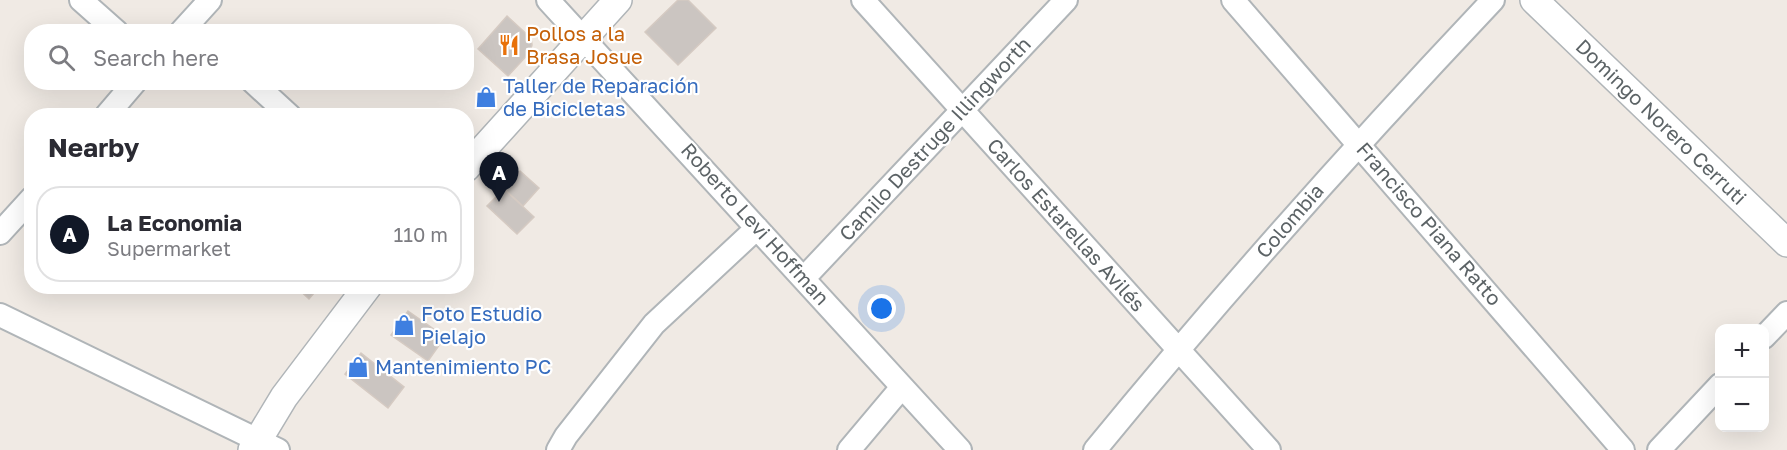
<!DOCTYPE html>
<html lang="en">
<head>
<meta charset="utf-8">
<style>
	:root { --surface:#fff; --page:#f2f2f3; --text:#2b2b33; --muted:#7c7c81; --line:#e1e1e2; --accent:#111827 }
	body { margin:0; font-family:"Golos Text",sans-serif; background:var(--page); color:var(--text) }
	.controls { position:absolute; right:18px; bottom:18px; display:grid; overflow:hidden; border-radius:12px; box-shadow:0 6px 24px #0002 }
	.controls button { width:54px; height:54px; display:grid; place-items:center; padding:0; border:0; border-bottom:2px solid var(--line); background:var(--surface); color:var(--text); font:30px sans-serif }
	.you { position:absolute; left:882px; top:309px; width:21px; height:21px; margin:-15px; border:4px solid #fff; border-radius:50%; background:#1a73e8; box-shadow:0 0 0 9px #1a73e833 }
	.badge { display:grid; place-items:center; width:39px; height:39px; border-radius:50%; background:var(--accent); color:#fff; font-size:20px; font-weight:700 }
	.pin { position:absolute; translate:-50% -50px; filter:drop-shadow(0 2px 3px #0008) }
	.pin::after { content:''; position:absolute; top:32px; width:21px; height:18px; background:inherit; clip-path:polygon(0 0,100% 0,50% 100%) }
	.list { margin:0; padding:0; list-style:none }
	h2 { display:flex; justify-content:space-between; align-items:center; height:78px; margin:0; padding:0 24px; font-size:26px }
	h2 small { font-size:20px; font-weight:400; color:var(--muted) }
	.list li { display:grid; grid-template-columns:39px 1fr auto; gap:18px; align-items:center; box-sizing:border-box; height:96px; margin:0 12px 12px; padding:0 12px; border:2px solid var(--line); border-radius:24px }
	.list b { display:block; font-size:22px; white-space:nowrap }
	.list p { margin:0; font-size:20px; white-space:nowrap; color:var(--muted) }
	.list em { font-size:20px; font-style:normal; color:var(--muted) }
	.icon { flex:none; width:33px; height:33px; fill:none; stroke:currentColor; stroke-width:2; stroke-linecap:round; stroke-linejoin:round }
	.map { position:relative; flex:none; width:1787px; height:450px; overflow:hidden }
	.search { position:absolute; background:var(--surface); box-shadow:0 6px 24px #0002; left:24px; top:24px; width:450px; height:66px; display:flex; align-items:center; gap:15px; box-sizing:border-box; padding:0 21px; border-radius:24px; color:var(--muted); font-size:22px }
	.panel { position:absolute; background:var(--surface); box-shadow:0 6px 24px #0002; left:24px; top:108px; width:450px; height:186px; border-radius:24px }
	.map>svg:first-child { display:block }
</style>
</head>
<body>
<div class="map">
<svg width="1787" height="450" viewBox="0 0 1787 450">
	<rect width="100%" height="100%" fill="#f0eae4"/>
	<path fill="#cbc5c1" stroke="#d5cac2" stroke-width="1.5" d="M678,0h10l28,28 -38,37 -33,-33z
		M507,16l24,22 1,7 -2,7 -22,24 -30,-27z
		M520,171l19,17 -16,18 -19,-17z
		M504,189l30,28 -17,17 -30,-28z
		M295,286h25l-11,13z
		M408,311l37,26 -17,24 -37,-26z
		M361,353l43,34 -16,21 -43,-34z"/>
	<g fill="none" stroke-linecap="round" stroke-linejoin="round">
		<defs>
			<path id="minor" d="M81,0l36,32
				M548,0l412,450
				M863,0l406,450
				M1233,0l390,450
				M181,32l29,-32
				M253,82l37,34
				M106,116l29,-34
				M0,233l32,-35
				M804,278l262,-278
				M0,315l278,135
				M1764,337l23,-24
				M558,450l8,-14 88,-112 103,-96
				M849,450l53,-63
				M1095,450c127,-155 260,-304 398,-450
				M1659,450l61,-65"/>
			<path id="tertiary" d="M1534,0l253,243
				M466,168l152,-168
				M252,450l32,-53 84,-111"/>
		</defs>
		<use href="#minor" stroke="#b0b5b8" stroke-width="26"/>
		<use href="#tertiary" stroke="#b0b5b8" stroke-width="30"/>
		<use href="#minor" stroke="#fff" stroke-width="22"/>
		<use href="#tertiary" stroke="#fff" stroke-width="27"/>
	</g>
	<defs>
		<symbol id="restaurant-bare" viewBox="-9 -9 18 18"><path d="M-5-6h1v4h1v-4h1v4h1v-4h1v5L-1.5 .5V6h-2V.5L-5-1ZM5-6V6H3V1.5H1.5Q1.5-4 5-6Z" fill="#e8710a" stroke="#fff" stroke-width="2.5" paint-order="stroke"/></symbol>
		<symbol id="shop-bare" viewBox="-9 -9 18 18"><path d="M-5-2.5h2.3a2.7 3.5 0 0 1 5.4 0H5L5.5 6h-11ZM-1.5-2.5h3a1.5 2.3 0 0 0-3 0Z" fill="#3f7fe0" stroke="#fff" stroke-width="2.5" paint-order="stroke"/></symbol>
	</defs>
	<g fill-rule="evenodd">
		<use href="#restaurant-bare" x="494" y="30" width="30" height="30"/>
		<use href="#shop-bare" x="471" y="82" width="30" height="30"/>
		<use href="#shop-bare" x="389" y="310" width="30" height="30"/>
		<use href="#shop-bare" x="343" y="352" width="30" height="30"/>
	</g>
	<g text-anchor="middle" stroke-width="4.5" stroke-linejoin="round" paint-order="stroke">
		<g font-size="20" fill="#c56008" stroke="#fff" text-anchor="start">
			<text x="526" y="41">Pollos a la<tspan x="526" dy="23">Brasa Josue</tspan></text>
		</g>
		<g font-size="20" fill="#366cbe" stroke="#fff" text-anchor="start">
			<text x="503" y="93">Taller de Reparación<tspan x="503" dy="23">de Bicicletas</tspan></text>
			<text x="421" y="321">Foto Estudio<tspan x="421" dy="23">Pielajo</tspan></text>
			<text x="375" y="374">Mantenimiento PC</text>
		</g>
		<g font-size="20" fill="#5c6366" stroke="#fff">
			<text transform="translate(1661 122) rotate(44)" y="7">Domingo Norero Cerruti</text>
			<text transform="translate(935 139) rotate(-47)" y="7">Camilo Destruge Illingworth</text>
			<text transform="translate(1290 221) rotate(-49)" y="7">Colombia</text>
			<text transform="translate(755 224) rotate(48)" y="7">Roberto Levi Hoffman</text>
			<text transform="translate(1429 224) rotate(49)" y="7">Francisco Piana Ratto</text>
			<text transform="translate(1066 225) rotate(48)" y="7">Carlos Estarellas Avilés</text>
		</g>
	</g>
</svg>
<div class="controls">
<button>+</button>
<button>−</button>
</div>
<div class="you"></div>
<div class="pin badge" style="left:499px;top:202px">A</div>
<div class="search"><svg class="icon" aria-label="search" viewBox="0 0 24 24"><circle cx="10" cy="10" r="6"/><path d="M15 15l6 6"/></svg>Search here</div>
<section class="panel">
<h2>Nearby<small></small></h2>
<ul class="list">
<li><span class="badge">A</span><div><b>La Economia</b><p>Supermarket</p></div><em>110 m</em></li>
</ul>
</section>
</div>
</body>
</html>
